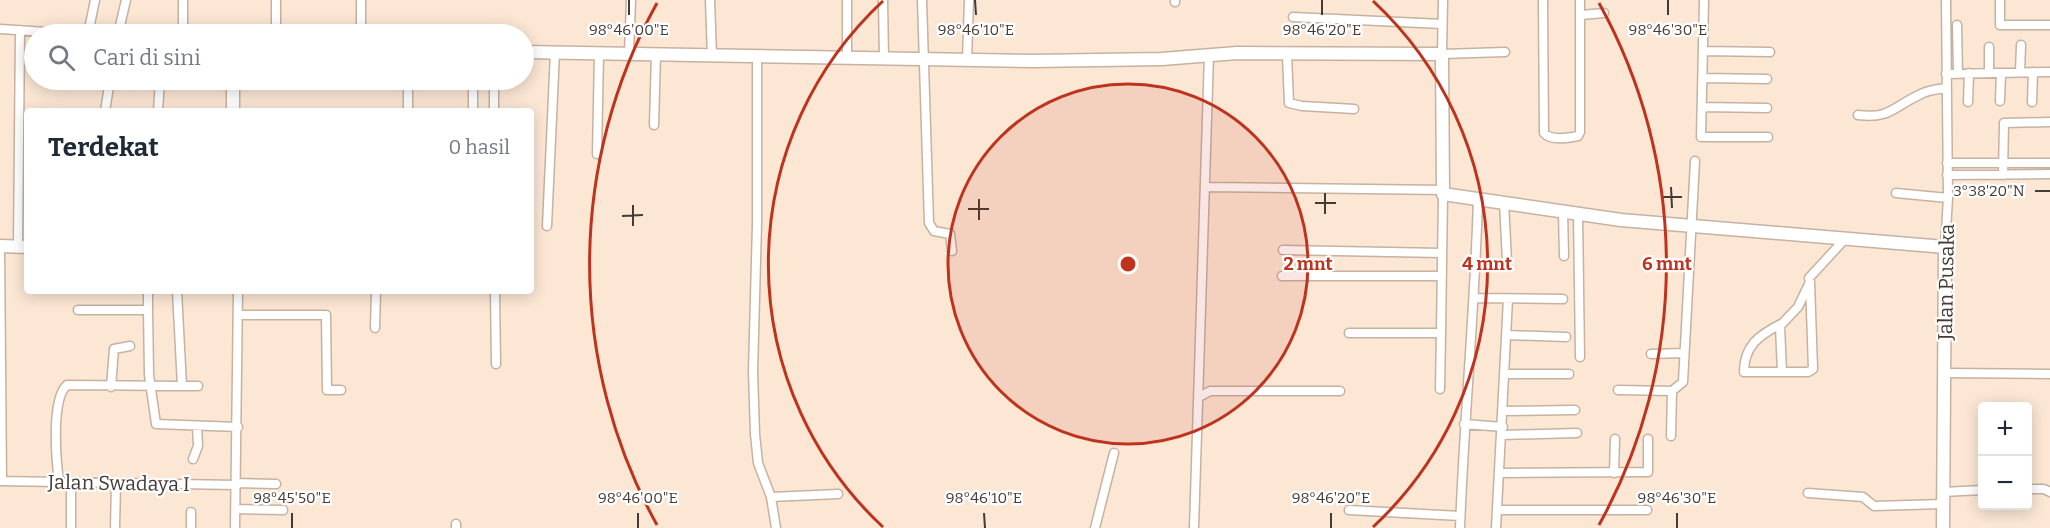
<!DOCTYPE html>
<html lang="id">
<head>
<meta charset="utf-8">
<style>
	:root { --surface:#fff; --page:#f2f2f3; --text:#1f2937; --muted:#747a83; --line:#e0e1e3 }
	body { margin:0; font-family:Bitter,serif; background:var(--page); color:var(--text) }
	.controls { position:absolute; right:18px; bottom:18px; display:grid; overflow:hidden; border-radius:6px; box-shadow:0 3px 15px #0003 }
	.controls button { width:54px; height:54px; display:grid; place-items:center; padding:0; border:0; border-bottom:2px solid var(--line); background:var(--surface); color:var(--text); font:30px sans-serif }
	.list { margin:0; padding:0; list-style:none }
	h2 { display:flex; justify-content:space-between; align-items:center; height:78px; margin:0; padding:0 24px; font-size:26px }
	h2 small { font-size:20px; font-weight:400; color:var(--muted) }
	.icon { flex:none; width:33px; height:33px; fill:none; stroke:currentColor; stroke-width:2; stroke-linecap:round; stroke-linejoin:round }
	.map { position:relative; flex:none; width:2050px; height:528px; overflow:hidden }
	.search { position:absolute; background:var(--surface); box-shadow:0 3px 15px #0003; left:24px; top:24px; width:510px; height:66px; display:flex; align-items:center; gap:15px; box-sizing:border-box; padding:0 21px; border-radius:33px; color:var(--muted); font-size:22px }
	.panel { position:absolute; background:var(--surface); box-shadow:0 3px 15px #0003; left:24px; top:108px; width:510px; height:186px; border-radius:6px }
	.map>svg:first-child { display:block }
</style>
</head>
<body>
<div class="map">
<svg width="2050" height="528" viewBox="0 0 2050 528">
	<rect width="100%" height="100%" fill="#fce7d5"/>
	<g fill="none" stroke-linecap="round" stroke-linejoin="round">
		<defs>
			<path id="street" d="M710,0l2,55
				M847,0v59
				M883,0l1,59
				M922,0l7,223 5,8 16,3 2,17
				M1443,0l-1,54 63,-2
				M1543,0l1,133c7,8 24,5 34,3l2,-4v-132
				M1704,0l-3,137h67
				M2000,0v25h50
				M1175,2v-2
				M1581,15l23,-2
				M1293,17l149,7
				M1957,25l1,48
				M0,29l78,5
				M88,34l7,-34
				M118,34l8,-34
				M183,34v-34
				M276,34v-34
				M361,34v-34
				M1703,51l67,1
				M629,54l2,-54
				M1287,55l2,48 13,3 52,3
				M757,58v166l-4,147 2,63 3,29 13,34 5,31
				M967,60l2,-60
				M1989,72v-25
				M2020,72l1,-27
				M1946,74l104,-2
				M1703,78l64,1
				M408,80v31
				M473,80v31
				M494,80v31
				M2000,101l1,-28
				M1968,102l1,-29
				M2032,102l1,-30
				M1702,107l65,1
				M105,111l5,-31
				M158,111l2,-31
				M1858,115c32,4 35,-8 61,-20 8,-5 19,-6 27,-7
				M654,125l2,-71
				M597,154l2,-101
				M1947,163h103
				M1947,175l103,-1
				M2003,175l1,-52 46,-1
				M1206,187l238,3
				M1896,193l52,5
				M1504,202l3,59
				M1563,212l1,44
				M1578,214l2,143
				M547,226l8,-174
				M0,246l2,235
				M18,247l2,-217
				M1945,247l3,-49 -2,-198
				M1283,250l159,3
				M1282,276h159
				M1810,282l-12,25 -18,19 2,46h26l5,-3 -3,-87 -1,-4 35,-38
				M495,291l1,73
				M1475,298l88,1
				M78,310h70v-19
				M148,310l1,65 7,49 82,3
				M240,315h86l1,75h14
				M1781,324c-22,11 -37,22 -37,48h38
				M375,328l1,-37
				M1349,333h92l2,-139
				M1507,335l59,2
				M1651,354l32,-1
				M1945,373l105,1
				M1505,374h64
				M182,386h16
				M111,387l3,-38 16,-3
				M1440,389l1,-56
				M1618,390l54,1
				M1199,397l11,-6h130
				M1503,411l72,-1
				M1464,424l39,3
				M1502,435l75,-2
				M1671,436l1,-45 11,-9 12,-221
				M193,459l5,-13 -1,-20
				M1501,473l147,-1v-33
				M1614,473l1,-34
				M0,481l237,4
				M59,481c-3,-22 -8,-82 8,-96l115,1 -5,-95
				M237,483l39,1
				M2028,489h16l6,3
				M1943,492l39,-2
				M1808,493l55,4 11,9 69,-2
				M771,497l67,-3
				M236,509l47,1
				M1349,510l111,6
				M1497,510h150
				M71,528v-45
				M115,528l1,-44
				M191,528v-16
				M235,528l3,-237
				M456,528v-4
				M1095,528l19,-75
				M1194,528l15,-473
				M1460,528c4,-110 15,-220 18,-330
				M1496,528l12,-229"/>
			<path id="secondary" d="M524,52l509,9 129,-2 75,-6 205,1 1,140 178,26 324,27 -2,281
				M233,80v31
				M0,246l27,1"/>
		</defs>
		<use href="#street" stroke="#c5b2a1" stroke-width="11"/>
		<use href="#secondary" stroke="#c5b2a1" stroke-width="15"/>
		<use href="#street" stroke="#fff" stroke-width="8"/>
		<use href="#secondary" stroke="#fff" stroke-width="12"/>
	</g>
	<path fill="none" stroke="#433b34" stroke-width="2" d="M629,0v15M975,0l1,15M1322,0v15M1668,0v15M1671,187l1,21M2035,191h15M1325,193v21M1661,197h21M979,199v21M1315,203h21M633,205v21M968,209h21M622,216l21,-1M292,513v15M638,513v15M984,513l1,15M1331,513v15M1677,513v15"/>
	<circle cx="1128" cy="264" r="180" fill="#bf331e" fill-opacity=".12"/>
	<g fill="none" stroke="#bf331e" stroke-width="3">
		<circle cx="1128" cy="264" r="180"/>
		<path d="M883 527A359 359 0 0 1 883 1M1373 1A359 359 0 0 1 1373 527"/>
		<path d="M657 525A539 539 0 0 1 657 3M1599 3A539 539 0 0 1 1599 525"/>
	</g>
	<g text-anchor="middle" stroke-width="4.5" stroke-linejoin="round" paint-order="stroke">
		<g font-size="20" fill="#433b34" stroke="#fff">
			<text transform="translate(1946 282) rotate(-89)" y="7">Jalan Pusaka</text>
			<text transform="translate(119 483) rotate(1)" y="7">Jalan Swadaya I</text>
		</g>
	</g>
	<g font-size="15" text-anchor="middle" fill="#433b34" stroke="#fff" stroke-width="4.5" stroke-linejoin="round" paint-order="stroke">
		<text x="629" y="35">98°46'00"E</text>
		<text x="976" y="35">98°46'10"E</text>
		<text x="1322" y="35">98°46'20"E</text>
		<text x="1668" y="35">98°46'30"E</text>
		<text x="1989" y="196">3°38'20"N</text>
		<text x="292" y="503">98°45'50"E</text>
		<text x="638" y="503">98°46'00"E</text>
		<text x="984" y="503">98°46'10"E</text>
		<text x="1331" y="503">98°46'20"E</text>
		<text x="1677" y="503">98°46'30"E</text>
	</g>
	<circle cx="1128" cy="264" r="9" fill="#bf331e" stroke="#fff" stroke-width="3"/>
	<g font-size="18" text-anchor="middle" font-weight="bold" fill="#bf331e" stroke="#fff" stroke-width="4.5" stroke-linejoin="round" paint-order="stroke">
		<text x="1308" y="270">2 mnt</text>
		<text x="1487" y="270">4 mnt</text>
		<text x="1667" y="270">6 mnt</text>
	</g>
</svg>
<div class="controls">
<button>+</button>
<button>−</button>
</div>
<div class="search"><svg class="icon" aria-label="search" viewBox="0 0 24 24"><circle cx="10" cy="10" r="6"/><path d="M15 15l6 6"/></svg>Cari di sini</div>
<section class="panel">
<h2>Terdekat<small>0 hasil</small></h2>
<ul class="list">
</ul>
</section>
</div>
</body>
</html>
